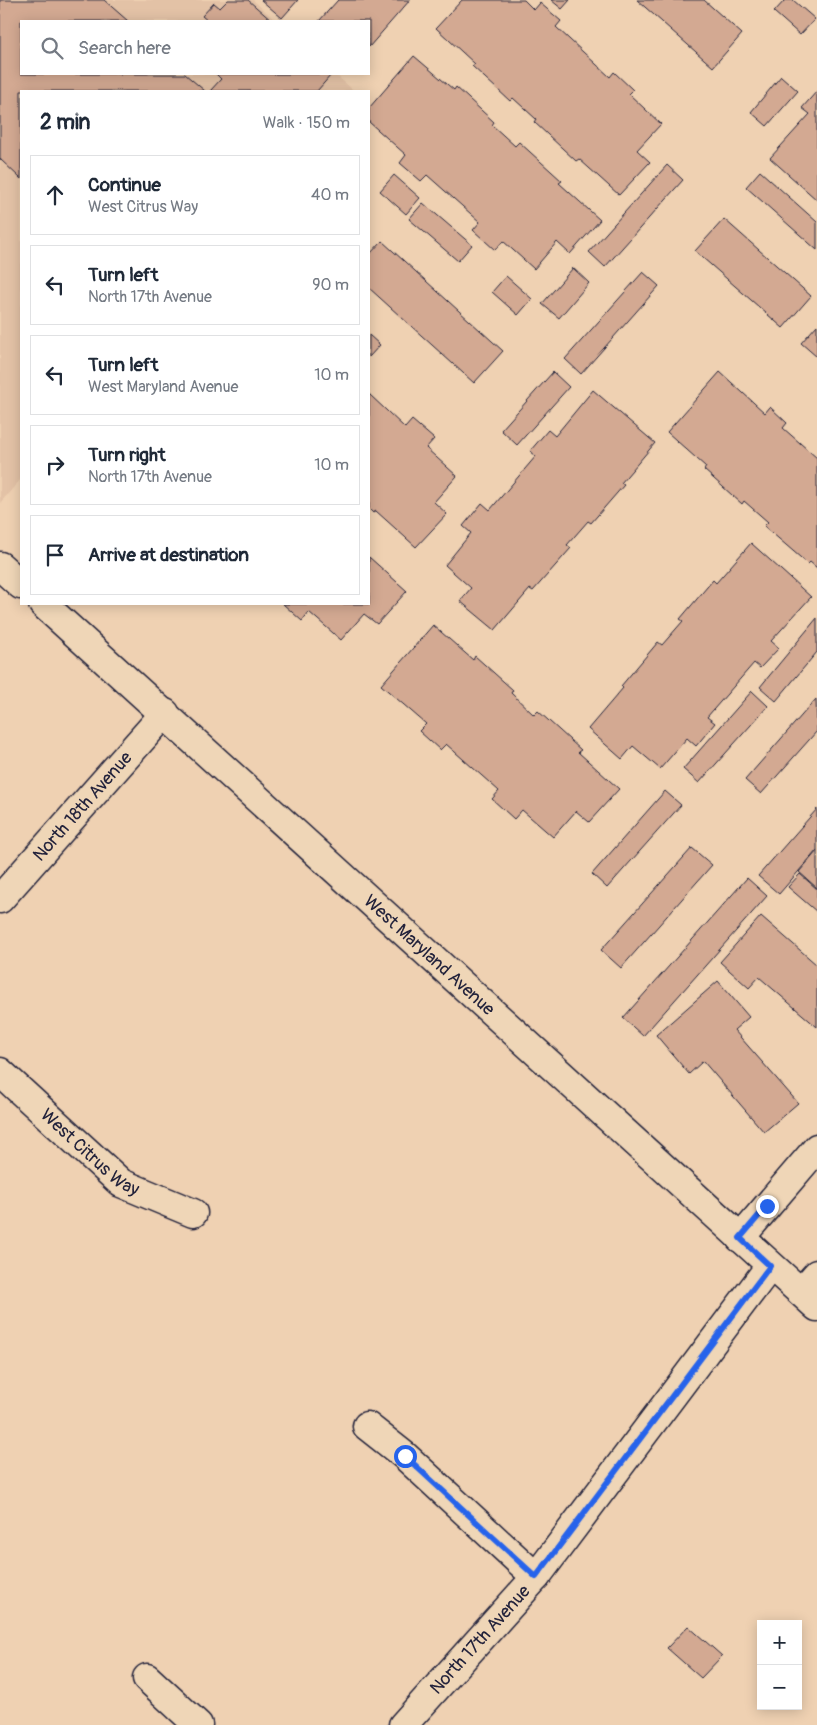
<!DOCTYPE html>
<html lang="en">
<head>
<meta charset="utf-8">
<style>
	:root { --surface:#fff; --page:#f2f2f3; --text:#1f2937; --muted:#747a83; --line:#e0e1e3 }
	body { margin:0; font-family:Pangolin,sans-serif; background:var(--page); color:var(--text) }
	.controls { position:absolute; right:15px; bottom:15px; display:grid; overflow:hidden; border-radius:0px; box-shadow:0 2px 12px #0003 }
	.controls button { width:45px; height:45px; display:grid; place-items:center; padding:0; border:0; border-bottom:1px solid var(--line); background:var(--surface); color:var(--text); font:25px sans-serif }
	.stop { position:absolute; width:15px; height:15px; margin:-11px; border:4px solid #2563eb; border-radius:50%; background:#fff }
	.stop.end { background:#2563eb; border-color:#fff; box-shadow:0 1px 5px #0008 }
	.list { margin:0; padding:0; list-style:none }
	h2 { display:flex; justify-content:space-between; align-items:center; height:65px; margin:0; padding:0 20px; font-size:21px }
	h2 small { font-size:16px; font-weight:400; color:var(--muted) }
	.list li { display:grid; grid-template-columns:32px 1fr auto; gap:15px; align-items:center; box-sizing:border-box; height:80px; margin:0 10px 10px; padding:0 10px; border:1px solid var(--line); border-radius:0px }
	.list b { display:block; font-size:19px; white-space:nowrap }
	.list p { margin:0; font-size:16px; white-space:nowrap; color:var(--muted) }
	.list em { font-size:16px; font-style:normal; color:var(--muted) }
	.icon { flex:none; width:28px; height:28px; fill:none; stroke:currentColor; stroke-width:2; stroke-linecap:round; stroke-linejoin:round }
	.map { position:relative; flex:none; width:817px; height:1725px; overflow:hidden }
	.search { position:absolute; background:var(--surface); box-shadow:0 2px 12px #0003; left:20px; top:20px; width:350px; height:55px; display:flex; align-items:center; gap:12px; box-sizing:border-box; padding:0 18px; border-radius:0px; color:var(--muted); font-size:19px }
	.panel { position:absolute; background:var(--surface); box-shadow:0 2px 12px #0003; left:20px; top:90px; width:350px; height:515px; border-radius:0px }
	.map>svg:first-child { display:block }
</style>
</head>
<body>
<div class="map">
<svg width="817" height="1725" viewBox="0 0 817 1725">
	<rect width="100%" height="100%" fill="#efd1b2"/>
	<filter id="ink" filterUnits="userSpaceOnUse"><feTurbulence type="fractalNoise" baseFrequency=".02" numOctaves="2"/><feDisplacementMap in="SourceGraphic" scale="10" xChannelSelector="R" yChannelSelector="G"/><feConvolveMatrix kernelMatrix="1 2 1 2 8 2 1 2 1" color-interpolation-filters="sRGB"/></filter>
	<g filter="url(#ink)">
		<path fill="#e3c2a6" d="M0,0h253l23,21h-255v53h314l19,17h-333v388l-21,24z"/>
		<path fill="#d3a992" stroke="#22223b" d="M0,0h104l24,21h-107v53h164l20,17h-184v88l-21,-20z
			M228,0h20l24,21h-64l-6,-5 12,-13 6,5z
			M261,0h37l-16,18z
			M338,0h72l-41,47v-26h-50z
			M462,0h62l10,10 6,-7 21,18 -5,6 54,50 4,-5 19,18 -4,4 32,30 -24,26 13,12 -31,33 -40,-36 -3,2 -42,-39 2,-3 -23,-21 -3,3 -38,-35 3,-2 -39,-36z
			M551,0h19l-8,9z
			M637,0h67l38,34 -29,33z
			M785,0h8l22,19 -15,16 -26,-23z
			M414,56l40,34 2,-3 38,35 -2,3 23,21 4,-4 43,39 -3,2 41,37 -30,34 -13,-12 -23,27 -31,-28 -8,9 -22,-20 7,-8 -53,-47 -6,6 -21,-18 6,-8 -37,-33v-14z
			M216,74h113l2,1 -14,16h-107l11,-12z
			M781,76l17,15 -31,35 -16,-14z
			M817,91v109l-47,-42 40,-44 -8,-6z
			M667,165l16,15 -78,87 -16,-15z
			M760,171l57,51v28l-71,-63z
			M394,175l26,23 -14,16 -26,-23z
			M423,203l49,42 -14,16 -49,-42z
			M724,219l87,77 -28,32 -88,-77z
			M382,241l121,110 -29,32 -105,-95v-33z
			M573,268l16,15 -30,35 -17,-14z
			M643,272l16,14 -78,88 -16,-15z
			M506,276l26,23 -14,16 -26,-23z
			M817,325v32l-16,-14z
			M369,335l11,10 -11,12z
			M553,372l16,15 -52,58 -16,-15z
			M720,372l45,41 5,-6 17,16 -4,5 34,30v110l-7,-6 -2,2 -44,-38 4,-4 -24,-21 -2,3 -38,-34 2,-3 -39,-35z
			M593,390l62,53 -34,40 3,2 -33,38 -3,-2 -21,24 4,3 -38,43 -3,-2 -35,41 -35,-29 11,-13 -26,-23 26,-32 -8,-7 19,-23 8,7 46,-54 -6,-5 18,-21 7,6z
			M369,394l36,34 7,-8 22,19 -8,9 31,28 -23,26 13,12 -31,33 -40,-36 -3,2 -4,-4z
			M751,543l60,54 -40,44 8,7 -19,20 -6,-5 -47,54 8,6 -19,23 -9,-8 -27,31 -27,-23 -11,13 -34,-30 35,-41 -2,-2 37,-44 4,3 21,-24 -3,-2 33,-39 3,3z
			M369,557l38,34 -30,33 -13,-10 -23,26 -32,-28 -7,9 -19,-17h86z
			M817,618v34l-41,49 -16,-14z
			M433,625l40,35 2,-4 38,34 -2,3 23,22 4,-4 43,39 -3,2 41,37 -30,33 -13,-11 -23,26 -31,-27 -8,9 -22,-20 7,-8 -53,-47 -6,6 -21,-19 7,-7 -45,-39z
			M752,691l16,15 -69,77 -16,-14z
			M816,699l1,32 -56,63 -16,-14z
			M665,791l16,14 -74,83 -15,-14z
			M817,809v41l-38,44 -21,-18z
			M692,848l20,17 -91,103 -20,-18z
			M817,851v37l-18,-16z
			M800,874l17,15v23l-29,-25z
			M747,878l20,18 -124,140 -20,-18z
			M761,916l56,49v62l-58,-50 -10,11 -29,-26z
			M718,981l31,36 -15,13 64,73 -34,29 -61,-71 -14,13 -33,-39z
			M688,1626l34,30 -21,22 -34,-30z"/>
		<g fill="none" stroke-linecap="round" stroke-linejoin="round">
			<defs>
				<g id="minor">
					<path id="s1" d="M0,899l165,-186"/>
					<path id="s2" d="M0,1072l121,111 72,30"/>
					<path d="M740,1238l77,-90"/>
					<path d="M801,1292l16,-18"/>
					<path d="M367,1426l38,30 131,121"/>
					<path d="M147,1678l51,47"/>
					<path id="s3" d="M403,1725l133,-148 234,-311"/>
				</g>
				<g id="tertiary">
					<path d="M0,566l21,19"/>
					<path id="s4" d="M43,604l774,703"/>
				</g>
			</defs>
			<use href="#minor" stroke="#22223b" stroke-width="31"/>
			<use href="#tertiary" stroke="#22223b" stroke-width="31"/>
			<use href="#minor" stroke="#efd6b7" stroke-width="28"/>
			<use href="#tertiary" stroke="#efd6b7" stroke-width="28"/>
		</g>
	</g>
	<g fill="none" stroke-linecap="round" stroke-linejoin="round" filter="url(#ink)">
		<path stroke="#2563eb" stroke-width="6" d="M405,1456l131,121 234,-311 -30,-28 27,-32"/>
	</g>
	<g text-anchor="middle" stroke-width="4" stroke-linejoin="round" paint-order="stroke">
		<g font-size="18" fill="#22223b" stroke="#efd6b7">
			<text dy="6" stroke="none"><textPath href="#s1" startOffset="124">North 18th Avenue</textPath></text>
			<text dy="6" stroke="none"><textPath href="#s4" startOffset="522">West Maryland Avenue</textPath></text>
			<text dy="6" stroke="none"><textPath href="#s2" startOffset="121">West Citrus Way</textPath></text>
			<text dy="6" stroke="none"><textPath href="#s3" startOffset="115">North 17th Avenue</textPath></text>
		</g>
	</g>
</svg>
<div class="controls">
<button>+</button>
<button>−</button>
</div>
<div class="stop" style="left:405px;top:1456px"></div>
<div class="stop end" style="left:767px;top:1206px"></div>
<div class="search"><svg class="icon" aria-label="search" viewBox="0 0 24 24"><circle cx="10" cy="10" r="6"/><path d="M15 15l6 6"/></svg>Search here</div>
<section class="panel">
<h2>2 min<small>Walk · 150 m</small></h2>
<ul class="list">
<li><svg class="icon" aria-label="ahead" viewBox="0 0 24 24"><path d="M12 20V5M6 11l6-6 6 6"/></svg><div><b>Continue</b><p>West Citrus Way</p></div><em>40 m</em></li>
<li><svg class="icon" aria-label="left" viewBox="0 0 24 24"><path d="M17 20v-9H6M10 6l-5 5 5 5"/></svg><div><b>Turn left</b><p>North 17th Avenue</p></div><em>90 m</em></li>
<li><svg class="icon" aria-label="left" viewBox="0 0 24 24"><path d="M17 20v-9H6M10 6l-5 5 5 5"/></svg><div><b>Turn left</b><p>West Maryland Avenue</p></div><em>10 m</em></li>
<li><svg class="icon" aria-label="right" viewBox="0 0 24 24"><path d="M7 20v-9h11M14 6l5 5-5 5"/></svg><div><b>Turn right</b><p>North 17th Avenue</p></div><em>10 m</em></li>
<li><svg class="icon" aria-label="arrive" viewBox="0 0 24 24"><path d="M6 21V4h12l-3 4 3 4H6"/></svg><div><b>Arrive at destination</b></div></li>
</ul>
</section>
</div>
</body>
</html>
